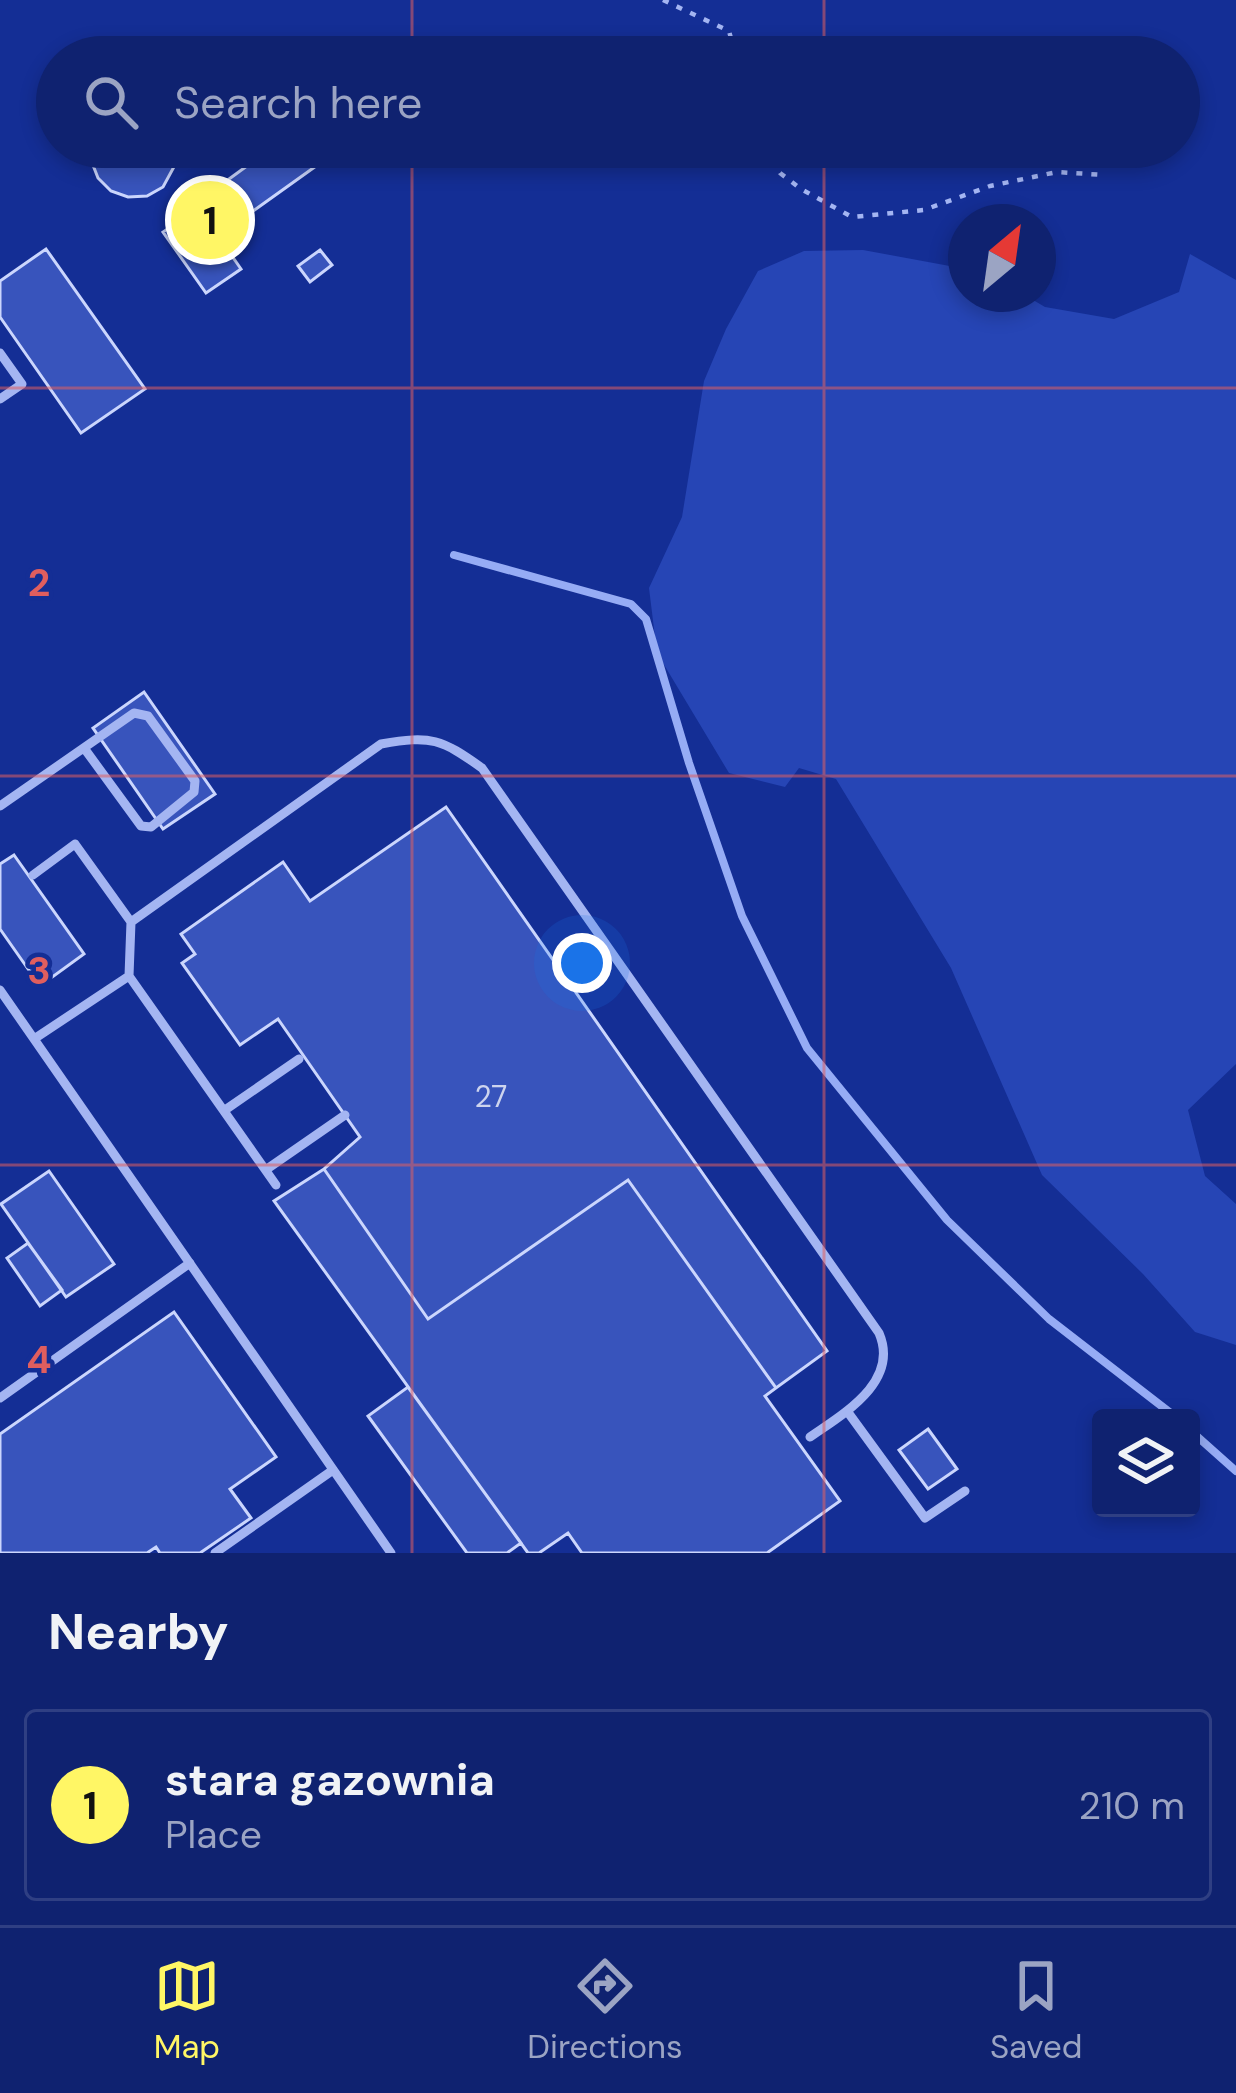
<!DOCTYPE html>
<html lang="en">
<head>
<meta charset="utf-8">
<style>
	:root { --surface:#0f2270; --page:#182a75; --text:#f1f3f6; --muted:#9ba4c3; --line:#2f3f83; --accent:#fff665 }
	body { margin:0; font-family:"DM Sans",sans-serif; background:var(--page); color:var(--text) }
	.controls { position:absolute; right:36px; bottom:36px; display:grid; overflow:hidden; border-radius:12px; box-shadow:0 6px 18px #0003 }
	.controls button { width:108px; height:108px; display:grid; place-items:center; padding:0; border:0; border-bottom:3px solid var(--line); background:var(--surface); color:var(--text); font:60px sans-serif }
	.compass { position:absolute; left:948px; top:204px; width:108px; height:108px; border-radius:50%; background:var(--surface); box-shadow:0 6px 18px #0003; rotate:29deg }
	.you { position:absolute; left:582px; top:963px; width:42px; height:42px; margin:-30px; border:9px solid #fff; border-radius:50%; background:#1a73e8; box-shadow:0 0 0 18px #1a73e833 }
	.badge { display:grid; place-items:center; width:78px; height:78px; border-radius:50%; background:var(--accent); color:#111; font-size:39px; font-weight:700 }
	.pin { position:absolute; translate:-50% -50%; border:6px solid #fff; box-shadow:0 3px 12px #0006 }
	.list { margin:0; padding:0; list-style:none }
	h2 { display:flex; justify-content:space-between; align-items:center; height:156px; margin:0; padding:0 48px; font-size:51px }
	h2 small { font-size:39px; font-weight:400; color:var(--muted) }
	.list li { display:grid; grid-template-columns:78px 1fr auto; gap:36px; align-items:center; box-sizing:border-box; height:192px; margin:0 24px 24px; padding:0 24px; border:3px solid var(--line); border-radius:12px }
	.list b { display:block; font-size:45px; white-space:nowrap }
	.list p { margin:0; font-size:39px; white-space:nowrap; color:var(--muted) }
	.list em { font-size:39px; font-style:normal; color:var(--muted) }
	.icon { flex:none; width:66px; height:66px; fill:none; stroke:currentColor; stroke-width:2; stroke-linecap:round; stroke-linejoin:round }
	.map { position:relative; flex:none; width:1236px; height:1553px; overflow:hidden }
	.search { position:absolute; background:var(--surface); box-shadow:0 6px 18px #0003; left:36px; right:36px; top:36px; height:132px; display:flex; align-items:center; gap:30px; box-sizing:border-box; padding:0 42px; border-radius:66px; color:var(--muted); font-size:45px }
	.sheet { height:372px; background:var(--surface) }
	nav { display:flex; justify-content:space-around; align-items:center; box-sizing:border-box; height:168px; border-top:3px solid var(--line); background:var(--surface); font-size:33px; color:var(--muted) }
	nav a { display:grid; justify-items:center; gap:6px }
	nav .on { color:var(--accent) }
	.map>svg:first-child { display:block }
</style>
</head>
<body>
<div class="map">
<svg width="1236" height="1553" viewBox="0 0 1236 1553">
	<rect width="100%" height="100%" fill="#142e95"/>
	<path fill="#2645b5" d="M863,250l103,19v25h57l22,13 69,12 65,-27 11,-38 46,26v784l-48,46 17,66 31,28v141l-41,-13 -52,-58 -101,-99 -91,-207 -115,-189 -37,-11 -14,19 -56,-14 -72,-120 -8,-65 33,-71 22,-136 22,-52 32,-58 46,-20z"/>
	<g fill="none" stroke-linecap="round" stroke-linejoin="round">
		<path stroke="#96acf5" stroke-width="8" d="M454,555l177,49 15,15 43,144 53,153 65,132 140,172 102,99 128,99
			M1191,1431l45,40"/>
	</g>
	<path fill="#3854bc" stroke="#cbd6fd" stroke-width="3" d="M92,147h84v16l-13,24 -16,9 -19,1 -17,-6 -13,-13 -7,-18z
		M273,147h51l6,9 -112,80 23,33 -35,24 -43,-61 65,-45 -3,-5z
		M46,249l99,140 -64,44 -81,-116v-36z
		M320,250l12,15 -22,17 -12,-16z
		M144,692l71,102 -52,35 -70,-101z
		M446,807l381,544 -51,37 -148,-208 -200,139 -104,-150 36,-32 -82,-118 -38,26 -58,-82 13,-9 -14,-20 102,-72 27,39z
		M14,855l70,99 -44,32 -40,-57v-65z
		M324,1169l104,150 200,-139 148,208 -11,8 75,105 -73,52h-185l-14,-20 -29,20h-11l-254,-352z
		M49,1171l65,93 -48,33 -65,-93z
		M28,1243l34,47 -22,16 -33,-48z
		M174,1312l102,145 -46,32 21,29 -51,35h-40l-4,-6 -9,6h-147v-119z
		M408,1387l113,156 -14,10h-40l-99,-137z
		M928,1429l29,40 -29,20 -29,-39z"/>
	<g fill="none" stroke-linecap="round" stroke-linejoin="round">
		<path stroke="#a4b5f2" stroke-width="4.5" stroke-dasharray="6 9" stroke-linecap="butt" d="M663,0l66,31 7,26
			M765,147l15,26 21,16 51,28 72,-7 66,-24 67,-14 48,3"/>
		<path stroke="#a4b5f2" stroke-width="9" d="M0,353l22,31 -22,15
			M0,806l134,-93 14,3 47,65 -1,11 -43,35 -10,-1 -57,-78
			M33,875l42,-31 56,78
			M129,976l147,209
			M0,990l391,563
			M34,1039l95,-63 2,-54 250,-178c51,-9 60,-5 101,24l397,565c21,49 -36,81 -69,104
			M225,1110l74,-51
			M267,1169l78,-54
			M0,1398l190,-135
			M847,1411l78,107 40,-27
			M215,1553l118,-83"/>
	</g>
	<path fill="none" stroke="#e05e5e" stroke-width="3" stroke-opacity="0.55" d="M412,0v57M824,0v57M412,147v1406M824,147v1406M0,388h1236M0,776h1236M0,1165h1236"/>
	<g text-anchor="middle" stroke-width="9" stroke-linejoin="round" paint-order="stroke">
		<g font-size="30" fill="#cdd4ee">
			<text x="491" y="1107">27</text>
		</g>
	</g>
	<g font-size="39" text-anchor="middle" font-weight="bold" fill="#e05e5e" stroke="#142e95" stroke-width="9" stroke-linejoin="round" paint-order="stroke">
		<text x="39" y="596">2</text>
		<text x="39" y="984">3</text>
		<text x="39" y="1373">4</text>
	</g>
</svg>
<div class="controls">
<button><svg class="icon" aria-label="layers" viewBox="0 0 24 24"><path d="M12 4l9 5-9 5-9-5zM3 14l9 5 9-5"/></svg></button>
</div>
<svg class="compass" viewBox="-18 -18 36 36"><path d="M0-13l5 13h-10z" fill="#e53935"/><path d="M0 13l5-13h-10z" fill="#9ba4c3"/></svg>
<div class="you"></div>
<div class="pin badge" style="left:210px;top:220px">1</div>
<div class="search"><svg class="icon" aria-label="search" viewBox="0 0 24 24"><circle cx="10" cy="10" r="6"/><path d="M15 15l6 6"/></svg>Search here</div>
</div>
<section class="sheet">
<h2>Nearby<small></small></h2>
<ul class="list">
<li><span class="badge">1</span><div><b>stara gazownia</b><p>Place</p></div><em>210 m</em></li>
</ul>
</section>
<nav>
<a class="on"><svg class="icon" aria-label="map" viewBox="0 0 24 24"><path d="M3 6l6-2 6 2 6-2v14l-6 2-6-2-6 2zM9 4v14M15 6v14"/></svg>Map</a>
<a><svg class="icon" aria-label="directions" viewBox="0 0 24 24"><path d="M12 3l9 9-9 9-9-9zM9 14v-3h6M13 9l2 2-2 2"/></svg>Directions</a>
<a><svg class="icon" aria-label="saved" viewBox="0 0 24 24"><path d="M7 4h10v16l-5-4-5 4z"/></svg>Saved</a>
</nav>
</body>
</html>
